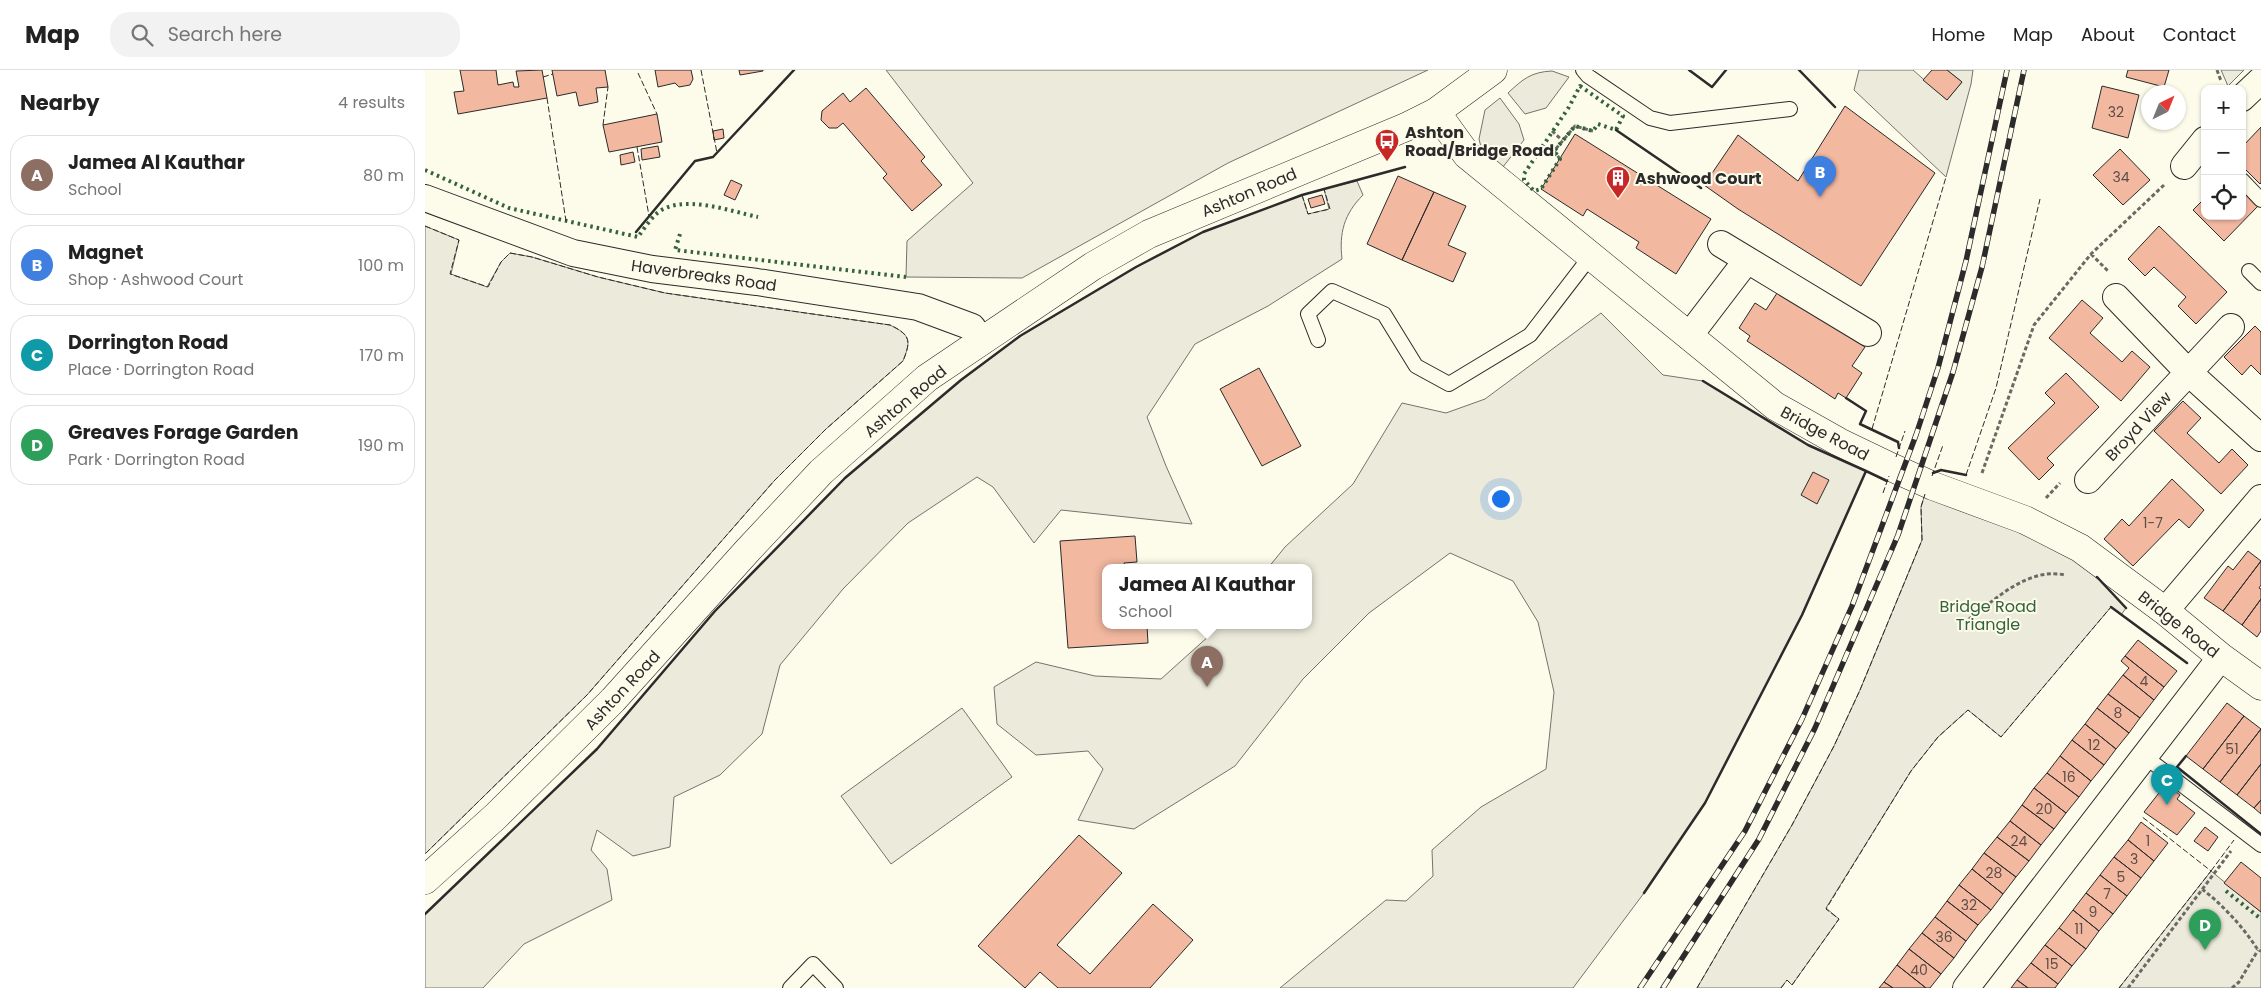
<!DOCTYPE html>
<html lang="en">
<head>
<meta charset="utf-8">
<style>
	:root { --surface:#fff; --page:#f2f2f2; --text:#222; --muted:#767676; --line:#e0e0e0; --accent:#c62828 }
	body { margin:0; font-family:Poppins,sans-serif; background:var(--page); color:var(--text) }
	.controls { position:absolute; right:15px; top:15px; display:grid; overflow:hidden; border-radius:10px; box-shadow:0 1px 4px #0004 }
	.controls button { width:45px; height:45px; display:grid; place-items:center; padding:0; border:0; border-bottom:1px solid var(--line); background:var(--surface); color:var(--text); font:25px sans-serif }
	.compass { position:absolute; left:1716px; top:15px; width:45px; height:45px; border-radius:50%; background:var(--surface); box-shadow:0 1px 4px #0004; rotate:43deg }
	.you { position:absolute; left:1075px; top:428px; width:18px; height:18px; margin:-12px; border:4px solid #fff; border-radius:50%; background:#1a73e8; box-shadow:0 0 0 8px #1a73e833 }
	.badge { display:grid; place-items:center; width:32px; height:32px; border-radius:50%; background:var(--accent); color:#fff; font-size:16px; font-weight:700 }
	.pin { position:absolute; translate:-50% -41px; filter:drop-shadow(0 1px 2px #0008) }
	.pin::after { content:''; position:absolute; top:26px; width:18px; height:15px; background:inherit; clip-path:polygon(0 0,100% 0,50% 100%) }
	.popup { position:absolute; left:677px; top:494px; width:210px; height:65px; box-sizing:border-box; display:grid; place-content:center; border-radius:10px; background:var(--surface); filter:drop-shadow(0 1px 4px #0005); font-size:16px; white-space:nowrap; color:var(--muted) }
	.popup b { font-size:19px; color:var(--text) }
	.popup::after { content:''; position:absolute; left:50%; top:100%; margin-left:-10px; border:10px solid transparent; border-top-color:var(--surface) }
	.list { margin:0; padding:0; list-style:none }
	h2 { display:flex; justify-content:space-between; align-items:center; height:65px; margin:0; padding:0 20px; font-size:21px }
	h2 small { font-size:16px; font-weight:400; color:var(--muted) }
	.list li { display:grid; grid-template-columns:32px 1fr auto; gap:15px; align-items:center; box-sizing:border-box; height:80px; margin:0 10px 10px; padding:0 10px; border:1px solid var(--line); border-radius:20px }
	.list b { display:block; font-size:19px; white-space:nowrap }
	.list p { margin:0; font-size:16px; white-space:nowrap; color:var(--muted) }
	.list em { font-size:16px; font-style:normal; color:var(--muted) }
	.icon { flex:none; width:28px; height:28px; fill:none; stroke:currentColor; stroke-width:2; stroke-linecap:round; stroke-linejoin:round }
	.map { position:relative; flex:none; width:1836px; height:918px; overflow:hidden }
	header { display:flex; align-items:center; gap:30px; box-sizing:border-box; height:70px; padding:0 25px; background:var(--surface); border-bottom:1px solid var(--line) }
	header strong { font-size:24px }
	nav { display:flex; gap:28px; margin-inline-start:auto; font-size:18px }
	.search { width:350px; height:45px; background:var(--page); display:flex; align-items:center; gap:12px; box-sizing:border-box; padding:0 18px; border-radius:20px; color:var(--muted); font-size:19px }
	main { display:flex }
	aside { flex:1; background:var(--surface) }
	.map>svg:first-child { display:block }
</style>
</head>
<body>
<header>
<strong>Map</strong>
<div class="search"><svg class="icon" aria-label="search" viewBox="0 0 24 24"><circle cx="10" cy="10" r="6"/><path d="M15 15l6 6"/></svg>Search here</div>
<nav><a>Home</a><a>Map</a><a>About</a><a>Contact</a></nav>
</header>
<main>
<aside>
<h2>Nearby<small>4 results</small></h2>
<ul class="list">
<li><span class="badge" style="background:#8d6e63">A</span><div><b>Jamea Al Kauthar</b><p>School</p></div><em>80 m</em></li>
<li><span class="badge" style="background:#3f7fe0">B</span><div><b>Magnet</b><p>Shop · Ashwood Court</p></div><em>100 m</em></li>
<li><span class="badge" style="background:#0f9aa8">C</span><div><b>Dorrington Road</b><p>Place · Dorrington Road</p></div><em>170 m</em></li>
<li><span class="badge" style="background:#2e9e5b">D</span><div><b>Greaves Forage Garden</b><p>Park · Dorrington Road</p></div><em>190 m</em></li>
</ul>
</aside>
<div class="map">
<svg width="1836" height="918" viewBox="0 0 1836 918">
	<rect width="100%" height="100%" fill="#fdfbea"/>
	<path fill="#ecebdb" stroke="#74746e" d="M461,0h542l-200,93 -206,115 -116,-1 1,-36 66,-58z
		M1434,0h54l34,30 15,-18 -15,-12h26l-2,14 -25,93 -92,-87z
		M1796,0h23l-16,16z
		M1127,1l17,6 -23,31 -21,6 -17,-21c15,-14 23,-21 44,-22z
		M1075,28l19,26 5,16 -25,32 -15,-13 -5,-20 6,-29z
		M932,111l6,14c-19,19 -24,38 -21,64l-74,47 -73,38 -48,73 19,49 26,58 -131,-14 -27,33 -41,-56 -16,-10 -69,46 -65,66 -63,76 -18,69 -42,41 -46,22 -4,50 -37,9 -36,-26 -6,20 16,19 5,31 -88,44 -41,44h-58v-74l172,-165 118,-138 130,-133 116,-98 59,-44 116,-69 67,-35 99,-37 6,19 21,-5 -5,-20z
		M0,156l34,14 -8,34 36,13 14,-25 9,-9 22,4 66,20 67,16 225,32c21,10 21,16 13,36l-77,68 -52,52 -187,214 -162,159z
		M1176,243l62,62 40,6 105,64 58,26 -64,144 -97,188 -61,90 -71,95h-293l106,-88 20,1 27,-25 -1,-26 49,-43 65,-38 8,-77 -16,-70 -25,-41 -63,-28 -81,60 -66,66 -68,87 -101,63 -56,-9 25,-51 -15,-18 -52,4 -39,-31 -3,-37 42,-25 59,14 66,3 59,-53h88v-58h-40l17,-21 68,-63 49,-81 44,10 39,-14z
		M1499,427l82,28 50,21 36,26 34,36 -5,7 -10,-8 -110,130 -33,-27 -30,27 -27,34 -85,137 13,11 -47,66 -5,-5 -6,8h-84l95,-163 42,-79 26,-56 62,-150 -1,-33z
		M537,638l50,69 -121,87 -50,-68z
		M1786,801l50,41v76h-142z"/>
	<path fill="#f2b8a0" stroke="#2b2b2b" d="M35,0h36l2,15 15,-3 1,5h5l-3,-16 26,-1 5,28 -89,16 -4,-22 10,-1z
		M127,0h53l3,17 -12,1 2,14 -19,4 -3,-14 -19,4z
		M230,0h36l2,9 -3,6 -11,2 -4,-4 -17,4z
		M314,0h24v1l-23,4z
		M1507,0h15l15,12 -15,18 -24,-20z
		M1703,0h41l-5,17 -38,-10z
		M1677,16l37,9 -11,43 -36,-10z
		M441,18l59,69 -4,4 21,24 -30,26 -29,-33 4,-4 -44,-51 -6,5h-8l-8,-8 1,-9 21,-18 7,9z
		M1420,36l90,67 -74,113 -123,-77 -34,-24 34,-50 60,46z
		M232,44l5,28 -53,10 -6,-27z
		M1836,57v56l-1,1 -18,-18v-19z
		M298,59l1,9 -10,2 -1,-9z
		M1150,64l136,85 -35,55 -40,-26 3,-6 -52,-33 -4,7 -42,-27z
		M233,76l2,11 -18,3 -1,-11z
		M1695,79l30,31 -27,25 -30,-30z
		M208,82l2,10 -14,3 -1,-10z
		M973,106l36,16 -32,68 -35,-16z
		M306,110l11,5 -7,15 -11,-5z
		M1817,121l16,15 -34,35 -31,-31 12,-12v18h37z
		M1009,122l32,14 -18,39 18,8 -13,29 -51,-22z
		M897,125l3,9 -14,4 -3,-9z
		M1734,156l68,66 -31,32 -18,-18 8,-9 -32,-30 -9,9 -17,-17z
		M1354,220l86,57 -13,19 10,7 -16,25 -8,-5 -3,6 -88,-58 3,-5 -11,-8 16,-25 11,7z
		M1657,230l21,18 -13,15 32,29 10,-11 18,16 -29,34 -72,-63z
		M1830,256l6,6v43l-10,-10 -9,10 -18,-18z
		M834,298l42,78 -39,20 -42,-77z
		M1641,303l33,34 -52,51 7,7 -15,15 -31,-32 47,-45 -10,-10z
		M1758,331l18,17 -14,15 32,30 13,-14 16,16 -27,29 -67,-63z
		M1388,402l16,8 -12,24 -16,-9z
		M1747,409l32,31 -15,18 -10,-9 -46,47 -29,-27 18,-20 7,7z
		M710,466l2,26 -13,1 1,5h-19v58h41l1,17 -80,5 -8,-107z
		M1823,481l13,10 -38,50 -19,-13 24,-32 5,4z
		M1836,491v24l-2,3 2,1v10l-19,26 -19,-14z
		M1836,529v32l-4,6 -15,-12z
		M1713,570l39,31 -13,16 -39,-31z
		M1700,586l39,31 -10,13 -31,-25 6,-7 -8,-7z
		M1698,605l31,25 -14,18 -32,-24z
		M1683,624l32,24 -11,15 -32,-25z
		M1802,633l17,13 -41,53 -17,-13z
		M1672,638l32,25 -13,16 -31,-25z
		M1819,646l17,13 -41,53 -17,-13z
		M1660,654l31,25 -12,16 -32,-25z
		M1836,659v35l-24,31 -17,-13z
		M1647,670l32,25 -13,16 -31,-25z
		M1635,686l31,25 -12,16 -32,-24z
		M1836,694v36l-7,8 -17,-13z
		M1622,703l32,24 -13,16 -32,-25z
		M1741,714l14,11 -3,4 18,14 -18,22 -33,-23z
		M1609,718l32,25 -12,16 -32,-24z
		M1836,730v14l-7,-6z
		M1597,735l32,24 -13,16 -31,-24z
		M1585,751l31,24 -12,16 -32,-24z
		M1716,752l27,21 -14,18 -26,-21z
		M1780,757l13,10 -10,14 -14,-10z
		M654,765l43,38 -65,72 33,29 63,-70 40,36 -43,48h-92l-18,-16 -15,16 -47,-42z
		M1572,767l32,24 -13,16 -32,-24z
		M1703,770l26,21 -13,17 -27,-21z
		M1559,783l32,24 -13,17 -31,-25z
		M1689,787l27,21 -14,18 -27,-21z
		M1816,792l20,16v34l-37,-29z
		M1547,799l31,25 -12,16 -32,-25z
		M1675,805l27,21 -14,18 -27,-21z
		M1534,815l32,25 -13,15 -31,-24z
		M1661,823l27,21 -14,17 -26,-21z
		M1522,831l31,24 -12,16 -31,-24z
		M1648,840l26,21 -13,18 -27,-21z
		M1510,847l31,24 -12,17 -32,-25z
		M1634,858l27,21 -14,17 -27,-21z
		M1497,863l32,25 -13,16 -32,-25z
		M1620,875l27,21 -14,18 -27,-21z
		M1484,879l32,25 -11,14h-4l-29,-23z
		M1606,893l27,21 -3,4h-27l-11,-8z
		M1472,895l29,23h-33l-9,-6z
		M1592,910l11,8h-17z
		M1459,912l9,6h-14z"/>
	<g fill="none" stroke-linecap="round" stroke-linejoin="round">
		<defs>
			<path id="lane" d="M1158,0l5,6 62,42 20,5 120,-14
				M1817,110l19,20
				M1824,201l12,12
				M893,270l-10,-26 24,-23 52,23 32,52 33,18 81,-49 60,-78
				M1719,686l117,89
				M365,918l23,-24 23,24"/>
			<path id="street" d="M1817,28l19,-18
				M1759,96l21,-26
				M0,128l148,55 79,16 105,13 161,25 54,20 10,14
				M1296,174l147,89
				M1691,227l72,75 73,66
				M1264,266l58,-76
				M1663,410l143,-153
				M1740,541l96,-113
				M1541,918l255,-331"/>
			<path id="secondary" d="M1011,42l31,43 308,251 64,36 52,25 42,19 92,34 55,28 85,63 56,46 40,29"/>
			<path id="primary" d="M0,810l71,-64 117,-116 135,-150 73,-78 106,-94 166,-112 56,-32 257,-107 30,-15 57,-42"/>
		</defs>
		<use href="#lane" stroke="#2b2b2b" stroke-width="16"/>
		<use href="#street" stroke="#2b2b2b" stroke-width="28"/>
		<use href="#secondary" stroke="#2b2b2b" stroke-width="29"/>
		<use href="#primary" stroke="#2b2b2b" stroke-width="29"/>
		<path stroke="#6a6964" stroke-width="3" stroke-dasharray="4 2.5" stroke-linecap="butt" d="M1792,0l4,11
			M1127,61l10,9
			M1135,89l-6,-8 21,-25 18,5
			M1666,184l17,17
			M1557,403l52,-148 57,-71 73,-69
			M1621,428l14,-15
			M1544,549c27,-20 59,-52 96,-44
			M1777,819c22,17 41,38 56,61l3,1
			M1703,918l103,-137
			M1807,918l7,-6 19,-32"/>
		<use href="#lane" stroke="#fdfbea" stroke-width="14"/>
		<use href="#street" stroke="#fdfbea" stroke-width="26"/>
		<use href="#secondary" stroke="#fdfbea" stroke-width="28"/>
		<use href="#primary" stroke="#fdfbea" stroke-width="28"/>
		<defs>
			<path id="rail" d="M1215,918l105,-157 57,-112 50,-113 64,-171 22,-67 28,-107 41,-191
				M1238,918l96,-149 56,-111 83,-193 55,-163 29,-105 42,-197"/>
		</defs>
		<use href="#rail" stroke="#2b2b2b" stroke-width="5.5"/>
		<use href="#rail" stroke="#fdfbea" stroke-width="4" stroke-dasharray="11" stroke-linecap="butt"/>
		<path stroke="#34623c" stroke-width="4" stroke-dasharray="2.5 4" stroke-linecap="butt" d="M1155,16l43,30 -7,14 -18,-6 -5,7 -18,-5 -21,25 6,8 -19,30 -7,2 -10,-11v-6l45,-67z
			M0,100l84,38 129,29c5,-7 11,-16 17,-22 24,-23 74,-4 103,2
			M255,164l-5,16 231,27
			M1801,821l35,28"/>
		<path stroke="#2b2b2b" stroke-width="1" stroke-dasharray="6 2.5" stroke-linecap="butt" d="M276,0l16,83
			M213,3l19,41
			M118,7l10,-3
			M122,28l19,123
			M178,55l5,-38
			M212,77l12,69
			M877,125l6,19 22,-5 -6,-20
			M0,156l34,14 -9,34 38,13 13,-25 9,-9 22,4 66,20 67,16 225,32c21,10 21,16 13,36l-77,68 -52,52 -187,214 -162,159
			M1447,359l74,-252
			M1471,387l9,-26
			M1541,405l30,-87 44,-189
			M1507,406l11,-31
			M1458,423l6,-17
			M1786,801l23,-31
			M1272,918l95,-163 42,-79 26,-56 62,-150 -1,-33 4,-13
			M1356,918l6,-8 5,5 47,-66 -13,-10 85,-138 27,-34 30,-27 33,27 110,-130
			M1694,918l92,-117 -70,-55"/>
		<path stroke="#2b2b2b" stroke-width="2.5" d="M1264,0l23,17 14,-17
			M1374,0l36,37
			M1191,60l85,58
			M211,162l59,-71 18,-4 81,-87
			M1421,328l20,13 -6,13 38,18 1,6
			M1441,401l21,10
			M1508,403l8,-3 25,5
			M1672,507l29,31
			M1686,537l76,56
			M1761,686l-9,11 84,67
			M1219,823l61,-90 97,-188 64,-144 -58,-26 -105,-64
			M0,844l172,-165 118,-138 130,-133 116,-98 59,-44 116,-69 67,-35 99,-37 103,-28"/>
	</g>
	<defs>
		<symbol id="bus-pin" viewBox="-11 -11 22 30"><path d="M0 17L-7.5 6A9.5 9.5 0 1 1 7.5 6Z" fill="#c62828" stroke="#fdfbea"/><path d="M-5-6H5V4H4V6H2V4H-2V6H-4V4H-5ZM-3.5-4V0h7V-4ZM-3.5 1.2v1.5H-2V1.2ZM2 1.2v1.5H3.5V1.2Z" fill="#fff"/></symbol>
		<symbol id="building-pin" viewBox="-11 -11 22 30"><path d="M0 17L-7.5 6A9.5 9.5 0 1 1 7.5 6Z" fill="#c62828" stroke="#fdfbea"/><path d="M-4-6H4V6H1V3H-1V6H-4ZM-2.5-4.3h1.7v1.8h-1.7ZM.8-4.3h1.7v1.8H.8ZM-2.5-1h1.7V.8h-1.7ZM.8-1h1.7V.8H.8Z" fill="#fff"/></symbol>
	</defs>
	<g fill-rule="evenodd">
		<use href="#bus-pin" x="948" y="57" width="28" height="38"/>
		<use href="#building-pin" x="1179" y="94" width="28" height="38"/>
	</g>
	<g text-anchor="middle" stroke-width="4" stroke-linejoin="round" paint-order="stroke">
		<g font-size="14" fill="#5d4e48">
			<text x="1691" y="47">32</text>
			<text x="1696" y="112">34</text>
			<text x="1728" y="458">1-7</text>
			<text x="1719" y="616">4</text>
			<text x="1693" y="648">8</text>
			<text x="1669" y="680">12</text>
			<text x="1807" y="684">51</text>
			<text x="1644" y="712">16</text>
			<text x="1619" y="744">20</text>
			<text x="1594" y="776">24</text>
			<text x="1723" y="776">1</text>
			<text x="1709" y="794">3</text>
			<text x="1569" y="808">28</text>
			<text x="1696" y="812">5</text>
			<text x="1682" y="829">7</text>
			<text x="1544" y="840">32</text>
			<text x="1668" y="847">9</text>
			<text x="1654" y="864">11</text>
			<text x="1519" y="872">36</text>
			<text x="1627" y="899">15</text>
			<text x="1494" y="905">40</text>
		</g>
		<g font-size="16" font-weight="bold" fill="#2b2b2b" stroke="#fdfbea" text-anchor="start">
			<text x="980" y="68">Ashton<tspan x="980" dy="18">Road/Bridge Road</tspan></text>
			<text x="1210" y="114">Ashwood Court</text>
		</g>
		<g font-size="16" fill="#2b2b2b" stroke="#fdfbea">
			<text transform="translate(824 122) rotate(-23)" y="6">Ashton Road</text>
			<text transform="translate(279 205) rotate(8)" y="6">Haverbreaks Road</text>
			<text transform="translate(480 331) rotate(-40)" y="6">Ashton Road</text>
			<text transform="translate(1713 356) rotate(-47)" y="6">Broyd View</text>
			<text transform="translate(1400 363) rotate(28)" y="6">Bridge Road</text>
			<text transform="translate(1754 554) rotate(38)" y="6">Bridge Road</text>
			<text transform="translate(197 620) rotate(-47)" y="6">Ashton Road</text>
		</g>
		<g font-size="16" fill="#34623c" stroke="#fdfbea">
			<text x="1563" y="542">Bridge Road<tspan x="1563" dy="18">Triangle</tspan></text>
		</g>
	</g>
</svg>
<div class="controls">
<button>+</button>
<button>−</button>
<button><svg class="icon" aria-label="locate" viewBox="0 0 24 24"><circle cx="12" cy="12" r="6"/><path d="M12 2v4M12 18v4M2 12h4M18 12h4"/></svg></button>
</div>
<svg class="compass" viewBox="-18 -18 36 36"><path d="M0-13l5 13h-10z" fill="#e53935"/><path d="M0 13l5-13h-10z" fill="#767676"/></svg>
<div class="you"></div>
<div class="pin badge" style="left:782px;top:617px;background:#8d6e63">A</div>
<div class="popup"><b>Jamea Al Kauthar</b>School</div>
<div class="pin badge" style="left:1395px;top:127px;background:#3f7fe0">B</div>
<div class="pin badge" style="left:1742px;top:735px;background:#0f9aa8">C</div>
<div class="pin badge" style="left:1780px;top:880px;background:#2e9e5b">D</div>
</div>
</main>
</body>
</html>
